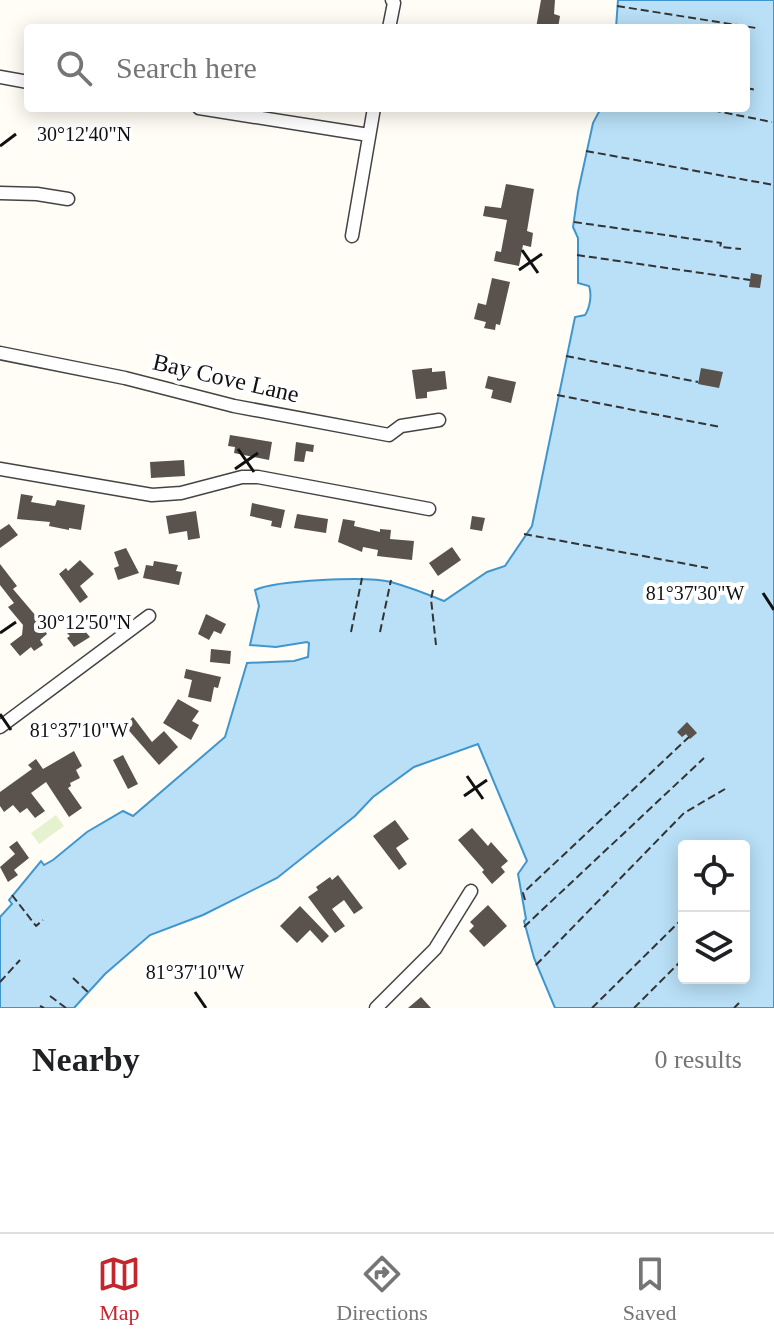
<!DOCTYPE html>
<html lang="en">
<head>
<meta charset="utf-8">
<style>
	:root { --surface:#fff; --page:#f2f2f2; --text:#202124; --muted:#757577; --line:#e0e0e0; --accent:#c4262e }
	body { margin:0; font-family:Georgia,serif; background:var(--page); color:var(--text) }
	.controls { position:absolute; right:24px; bottom:24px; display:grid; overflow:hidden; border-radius:8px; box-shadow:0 4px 20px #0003 }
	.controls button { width:72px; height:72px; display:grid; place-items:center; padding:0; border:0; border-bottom:2px solid var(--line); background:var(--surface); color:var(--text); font:40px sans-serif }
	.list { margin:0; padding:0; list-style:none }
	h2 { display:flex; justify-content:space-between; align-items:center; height:104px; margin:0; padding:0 32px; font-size:34px }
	h2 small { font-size:26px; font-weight:400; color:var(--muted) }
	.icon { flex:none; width:44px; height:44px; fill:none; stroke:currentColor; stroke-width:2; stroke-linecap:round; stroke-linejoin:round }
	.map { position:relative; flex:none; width:774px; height:1008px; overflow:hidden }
	.search { position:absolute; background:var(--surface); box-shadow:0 4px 20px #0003; left:24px; right:24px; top:24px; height:88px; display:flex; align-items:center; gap:20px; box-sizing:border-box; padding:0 28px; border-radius:8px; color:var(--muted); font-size:30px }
	.sheet { height:224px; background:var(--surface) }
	nav { display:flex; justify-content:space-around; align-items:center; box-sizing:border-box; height:112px; border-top:2px solid var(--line); background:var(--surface); font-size:22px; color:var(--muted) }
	nav a { display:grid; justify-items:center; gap:4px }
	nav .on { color:var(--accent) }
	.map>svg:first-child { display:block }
</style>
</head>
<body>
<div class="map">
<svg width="774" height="1008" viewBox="0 0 774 1008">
	<rect width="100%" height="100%" fill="#fffdf5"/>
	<path fill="#e6f2cf" d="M56,815l8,11 -25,18 -8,-11z"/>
	<path fill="#b9e0f7" stroke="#3f96cf" stroke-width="2" fill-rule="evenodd" d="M618,0h156v1008h-219l-21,-50 -10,-37 2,-2 -8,-45 9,-13 -49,-117 -64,23 -41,30 -18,19 -78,62 -74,37 -53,20 -45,39 -31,34h-74v-91l12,-13 -3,-4 32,-39 3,4 9,-5 34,-28 36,-21 10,5 92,-79 22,-74 47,-2 14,-4 1,-14 -2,-1 -31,5 -26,-2 9,-39 -4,-16c22,-10 112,-14 136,-8 18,5 36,12 53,19l43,-29 18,-6 27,-40 43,-209 10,-2c5,-7 7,-21 4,-29l-11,-3v-45l-5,-11 5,-35 15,-69 8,-15h145v-80h-130zM684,846h60v132h-60z"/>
	<path fill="#5a524d" d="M541,0h14l-1,14 6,2 -2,12h-22z
		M506,184l28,5 -7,42 6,2 -2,14 -8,-2 -4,21 -25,-5 2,-10 5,1 6,-32 -24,-4 2,-10 16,2z
		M751,273l11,2 -2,13 -11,-1z
		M492,278l18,4 -10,43 -4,-1 -1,6 -11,-2 2,-6 -12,-3 4,-16 8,2z
		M432,368v4l13,-1 2,18 -20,3v6l-11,1 -4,-29z
		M701,368l22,4 -4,16 -21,-4z
		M488,376l28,6 -5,21 -20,-5 2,-8 -8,-2z
		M230,435l42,7 -3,18 -35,-7 1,-6 -7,-1z
		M296,442l18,3 -1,7 -7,-1 -2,11 -10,-1z
		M184,460l1,16 -34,2 -1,-16z
		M21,494l12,2 -2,6 24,4 2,-6 28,5 -4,25 -12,-2v2l-20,-4 1,-4 -33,-3z
		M252,503l33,7 -4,18 -10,-2 1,-5 -22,-5z
		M196,511l4,27 -12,2 -1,-9 -18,3 -3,-18z
		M297,514l31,5 -2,14 -32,-5z
		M472,516l13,2 -3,13 -12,-2z
		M343,519l12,2 -1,5 26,6v-3l11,1 -1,9 24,2 -2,19 -35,-4 1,-6 -15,-3 -1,5 -24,-10z
		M9,524l9,11 -18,13v-18z
		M452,547l9,13 -23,16 -9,-13z
		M126,548l13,25 -21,7 -4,-12 5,-2 -5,-14z
		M80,560l14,14 -14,12 8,11 -8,6 -21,-29 7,-6 2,3z
		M154,561l24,4 -2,6 6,1 -3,13 -36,-7 3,-13 7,1z
		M0,564l17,22 -4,3 23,27 11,18 -7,6 3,5 -9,6 -3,-4 -11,9 -10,-12 12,-9 1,-10 -15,-18 6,-4 -14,-18z
		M206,614l20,10 -5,10 -7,-3 -5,9 -11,-6z
		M78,623l12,14 -16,10 -7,-9 3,-2 -3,-3z
		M211,649l20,2 -1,13 -20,-2z
		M186,669l35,8 -3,11 -4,-1 -3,15 -23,-5 4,-17 -8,-2z
		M178,699l21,12 -7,10 7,4 -8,15 -28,-17z
		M133,717l19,25 12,-11 14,16 -19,18 -35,-40z
		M687,722l10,11 -7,6 -4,-5 -4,3 -5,-5z
		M74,751l8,15 -6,4 4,8 -10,5 1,3 -3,2 14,20 -13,9 -23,-35 -15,11 14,18 -10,7 -8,-10 -7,5 -7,-8 -9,7 -4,-6v-14l32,-23 -4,-4 8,-6 7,10z
		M123,755l15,29 -10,5 -15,-29z
		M395,820l14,19 -13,9 11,16 -8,6 -26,-34z
		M472,828l16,18 3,-4 17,19 -7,6 4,5 -13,12 -10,-12 2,-2 -26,-30z
		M17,841l12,17 -15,12 4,5 -10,7 -8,-15 15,-13 -6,-7z
		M338,875l25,33 -9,6 -10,-14 -12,9 13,17 -10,7 -27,-36 10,-7 -2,-3 14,-10 2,3z
		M488,905l19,21 -23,21 -15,-16 5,-5 -4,-4z
		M300,906l29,30 -7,7 -12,-13 -13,13 -17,-17z
		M421,997l10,11h-23z"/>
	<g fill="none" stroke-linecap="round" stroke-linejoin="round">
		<defs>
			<path id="minor" d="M389,28l5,-25 -2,-3
				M0,77l28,5
				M199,108l170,27
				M0,193l37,1 31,5
				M352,236l22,-128
				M0,353l125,25 109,28 155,29 12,-9 38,-6
				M0,469l152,26 29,-2 61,-16h16l171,32
				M0,727l149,-111
				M376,1008l59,-59 36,-58"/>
		</defs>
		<use href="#minor" stroke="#444" stroke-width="15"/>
		<path stroke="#333" stroke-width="2" stroke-dasharray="8 4" stroke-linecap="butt" d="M617,6l139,22
			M746,88l11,2
			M701,108l71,14
			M586,151l188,34
			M574,222l147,21 -1,4 21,2
			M577,255l173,25
			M566,356l132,26
			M557,395l163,32
			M524,534l184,34
			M433,590l-2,9 5,46
			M351,632l11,-54
			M380,632l11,-52
			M12,895l24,31 7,-6
			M525,900l-2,-7 166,-156
			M524,927l180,-169
			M536,965l148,-152 41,-24
			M73,978l15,14
			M0,982l20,-22
			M50,996l16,12
			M40,1006l4,2
			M592,1008l92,-91
			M634,1008l50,-50
			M734,1008l5,-5"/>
		<use href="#minor" stroke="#fff" stroke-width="12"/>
	</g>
	<path fill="none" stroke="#111" stroke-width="3" d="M0,146l16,-12M522,250l16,23M519,270l23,-16M238,449l16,23M235,469l23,-16M763,593l11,17M0,633l16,-11M0,714l11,16M467,776l16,23M464,796l23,-16M195,992l11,16"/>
	<g text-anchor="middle" stroke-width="8" stroke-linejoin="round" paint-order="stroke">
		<g font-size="24" fill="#111" stroke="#fff">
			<text transform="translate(226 378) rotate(13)" y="8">Bay Cove Lane</text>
		</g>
	</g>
	<g font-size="20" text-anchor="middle" fill="#111" stroke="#fff" stroke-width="8" stroke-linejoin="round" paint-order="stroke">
		<text x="84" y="141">30°12'40"N</text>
		<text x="695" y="600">81°37'30"W</text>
		<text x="84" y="629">30°12'50"N</text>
		<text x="79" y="737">81°37'10"W</text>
		<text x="195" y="979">81°37'10"W</text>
	</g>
</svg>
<div class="controls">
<button><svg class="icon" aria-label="locate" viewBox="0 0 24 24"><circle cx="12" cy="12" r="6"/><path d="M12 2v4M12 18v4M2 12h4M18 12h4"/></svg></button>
<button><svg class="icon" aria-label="layers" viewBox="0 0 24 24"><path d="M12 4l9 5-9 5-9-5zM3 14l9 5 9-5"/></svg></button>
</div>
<div class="search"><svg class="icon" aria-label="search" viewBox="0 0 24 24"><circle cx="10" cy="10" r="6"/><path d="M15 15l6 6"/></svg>Search here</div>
</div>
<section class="sheet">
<h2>Nearby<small>0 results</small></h2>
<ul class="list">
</ul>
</section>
<nav>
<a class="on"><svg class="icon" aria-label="map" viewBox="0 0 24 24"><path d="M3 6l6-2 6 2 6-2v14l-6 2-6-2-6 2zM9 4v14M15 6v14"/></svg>Map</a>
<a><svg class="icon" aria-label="directions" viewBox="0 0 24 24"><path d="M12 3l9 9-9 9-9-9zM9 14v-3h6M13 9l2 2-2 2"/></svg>Directions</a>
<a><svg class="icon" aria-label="saved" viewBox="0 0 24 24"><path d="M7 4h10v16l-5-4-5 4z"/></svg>Saved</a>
</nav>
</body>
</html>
